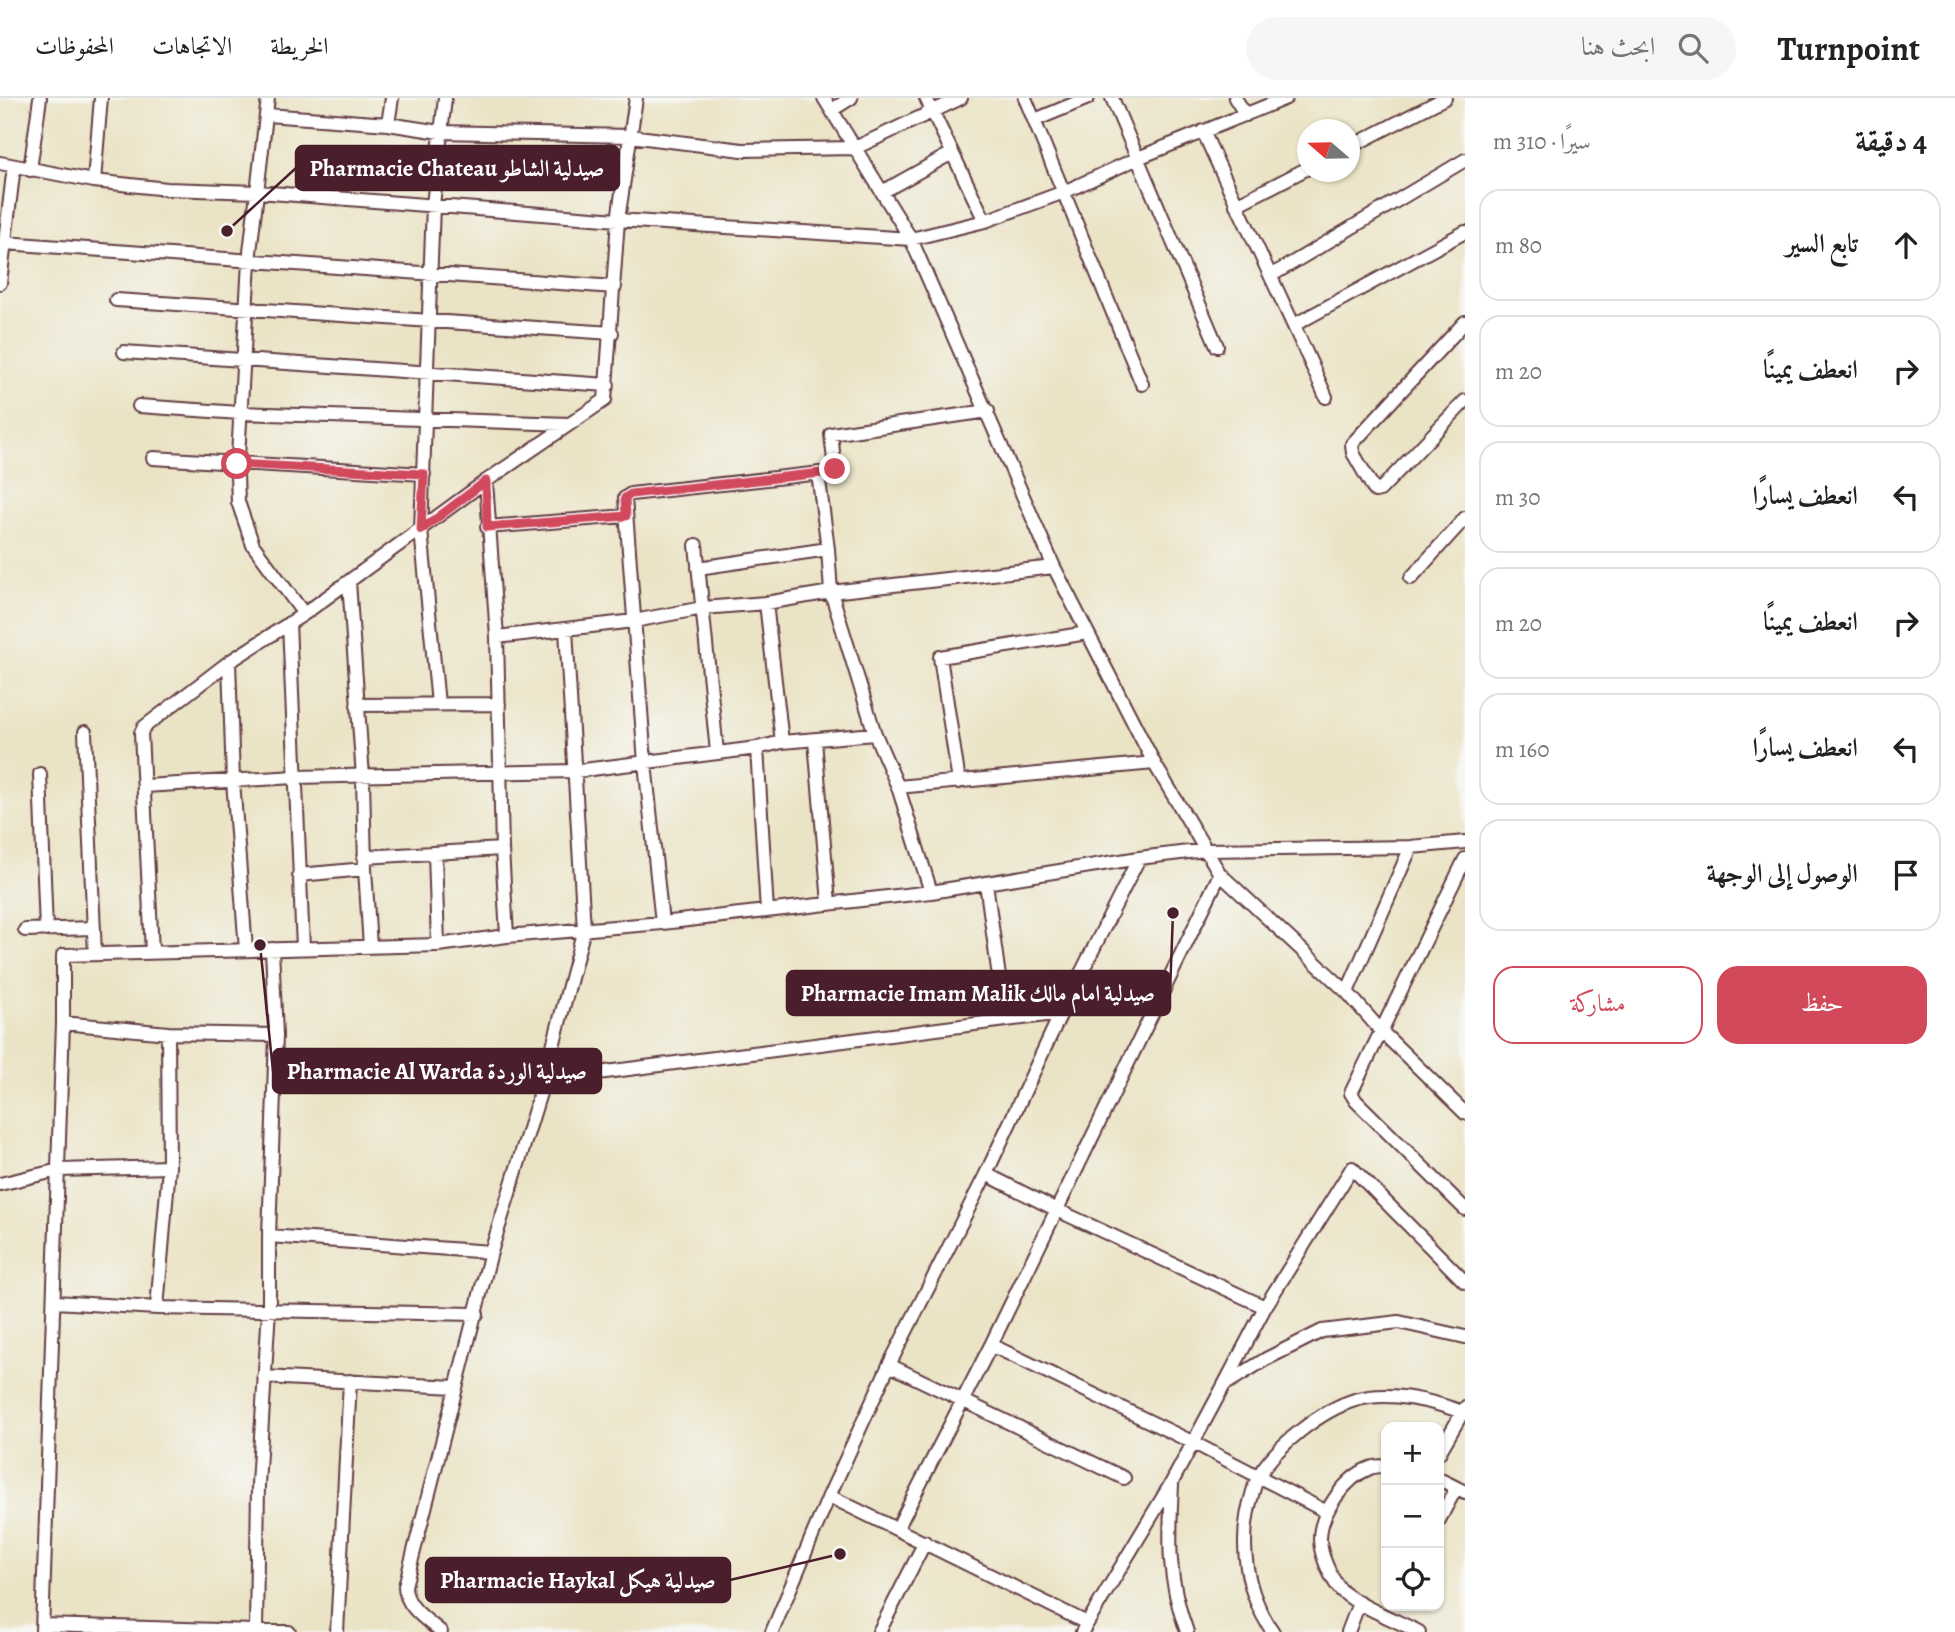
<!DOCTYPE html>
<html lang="ar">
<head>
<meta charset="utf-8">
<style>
	:root { --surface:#fff; --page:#f6f6f6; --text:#222; --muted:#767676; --line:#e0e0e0; --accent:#d1495b }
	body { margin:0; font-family:Alegreya,Amiri,serif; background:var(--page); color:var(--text); direction:rtl }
	.controls { position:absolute; right:21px; bottom:21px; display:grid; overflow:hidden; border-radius:14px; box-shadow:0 2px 5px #0004 }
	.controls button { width:63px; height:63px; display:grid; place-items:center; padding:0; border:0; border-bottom:2px solid var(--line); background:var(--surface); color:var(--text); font:35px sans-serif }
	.compass { position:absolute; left:1297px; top:21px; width:63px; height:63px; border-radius:50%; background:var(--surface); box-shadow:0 2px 5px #0004; rotate:290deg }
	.stop { position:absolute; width:21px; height:21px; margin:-16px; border:5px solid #d1495b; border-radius:50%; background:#fff }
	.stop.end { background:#d1495b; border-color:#fff; box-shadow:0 2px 7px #0008 }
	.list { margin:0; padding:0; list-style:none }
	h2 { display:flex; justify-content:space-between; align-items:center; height:91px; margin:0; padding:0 28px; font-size:30px }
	h2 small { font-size:23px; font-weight:400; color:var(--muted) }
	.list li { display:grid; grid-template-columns:46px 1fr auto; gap:21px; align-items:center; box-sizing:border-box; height:112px; margin:0 14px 14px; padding:0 14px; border:2px solid var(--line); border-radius:21px }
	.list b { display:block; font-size:26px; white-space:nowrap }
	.list em { font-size:23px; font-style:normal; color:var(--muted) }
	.actions { display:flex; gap:14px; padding:21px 28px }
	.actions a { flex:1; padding:16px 0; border:2px solid var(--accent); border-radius:21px; text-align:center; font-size:24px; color:var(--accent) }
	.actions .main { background:var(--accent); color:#fff }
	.icon { flex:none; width:38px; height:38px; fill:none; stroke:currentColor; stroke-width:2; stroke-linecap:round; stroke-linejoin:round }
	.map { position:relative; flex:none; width:1465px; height:1534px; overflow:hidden; direction:ltr }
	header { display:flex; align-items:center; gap:42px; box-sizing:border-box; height:98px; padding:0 35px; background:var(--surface); border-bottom:2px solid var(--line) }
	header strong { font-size:33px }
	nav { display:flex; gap:38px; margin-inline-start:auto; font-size:24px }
	.search { width:490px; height:63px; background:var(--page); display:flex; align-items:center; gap:18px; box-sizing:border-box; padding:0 24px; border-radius:38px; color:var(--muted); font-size:26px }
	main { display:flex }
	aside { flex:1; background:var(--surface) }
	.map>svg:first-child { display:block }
</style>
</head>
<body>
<header>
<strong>Turnpoint</strong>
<div class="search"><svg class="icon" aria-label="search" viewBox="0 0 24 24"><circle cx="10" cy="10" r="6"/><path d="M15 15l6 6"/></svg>ابحث هنا</div>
<nav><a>الخريطة</a><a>الاتجاهات</a><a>المحفوظات</a></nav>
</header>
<main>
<aside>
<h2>4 دقيقة<small>سيرًا · 310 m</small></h2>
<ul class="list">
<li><svg class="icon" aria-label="ahead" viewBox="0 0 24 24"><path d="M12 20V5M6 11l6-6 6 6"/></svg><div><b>تابع السير</b></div><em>80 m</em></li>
<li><svg class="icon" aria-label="right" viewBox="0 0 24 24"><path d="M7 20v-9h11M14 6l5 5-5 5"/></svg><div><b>انعطف يمينًا</b></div><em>20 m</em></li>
<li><svg class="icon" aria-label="left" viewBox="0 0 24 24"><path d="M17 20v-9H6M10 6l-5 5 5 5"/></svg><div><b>انعطف يسارًا</b></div><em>30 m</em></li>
<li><svg class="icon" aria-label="right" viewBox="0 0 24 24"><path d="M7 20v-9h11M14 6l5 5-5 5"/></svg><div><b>انعطف يمينًا</b></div><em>20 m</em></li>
<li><svg class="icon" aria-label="left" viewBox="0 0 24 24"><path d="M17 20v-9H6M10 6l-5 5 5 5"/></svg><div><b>انعطف يسارًا</b></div><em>160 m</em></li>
<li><svg class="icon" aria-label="arrive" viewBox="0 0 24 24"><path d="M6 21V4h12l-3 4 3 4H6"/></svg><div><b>الوصول إلى الوجهة</b></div></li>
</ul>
<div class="actions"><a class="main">حفظ</a><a>مشاركة</a></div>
</aside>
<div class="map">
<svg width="1465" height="1534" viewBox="0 0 1465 1534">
	<rect width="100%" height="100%" fill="#f6f6f2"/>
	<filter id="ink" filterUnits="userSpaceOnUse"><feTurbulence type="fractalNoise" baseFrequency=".0143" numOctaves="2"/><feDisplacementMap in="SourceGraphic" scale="14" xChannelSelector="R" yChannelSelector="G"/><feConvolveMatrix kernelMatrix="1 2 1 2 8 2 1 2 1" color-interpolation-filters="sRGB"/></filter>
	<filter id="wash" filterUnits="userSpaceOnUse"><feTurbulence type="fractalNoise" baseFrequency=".00686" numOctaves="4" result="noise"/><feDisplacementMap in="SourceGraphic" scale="28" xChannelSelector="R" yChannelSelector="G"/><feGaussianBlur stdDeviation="1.57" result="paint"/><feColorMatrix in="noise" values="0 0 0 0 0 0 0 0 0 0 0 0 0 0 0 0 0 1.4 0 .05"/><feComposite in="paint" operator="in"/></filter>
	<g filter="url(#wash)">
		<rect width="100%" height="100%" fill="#ebe3c5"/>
	</g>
	<g filter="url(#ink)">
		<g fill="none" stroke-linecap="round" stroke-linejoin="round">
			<defs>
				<path id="street" d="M268,0l-19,163 -12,214 1,27 15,43 51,69
					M824,0l87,141 143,328 100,196 66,111 127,118 35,40 83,81
					M926,0l59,123
					M1025,0l117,286
					M1112,0l105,248
					M1235,0l11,17
					M832,12l19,-12
					M267,17l121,9 52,8 190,4 112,14 113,-2 106,-50
					M1035,22l53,-22
					M388,26l4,-26
					M1203,33c40,89 84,177 123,266
					M1350,49l95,-49
					M0,65l94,18 73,8 91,3 360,28 293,19 74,-18 79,-29 74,-34 148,-60
					M30,72l10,-72
					M94,83l7,-83
					M882,94l70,-39
					M1236,107l72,-37
					M5,145l610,44
					M1272,177l193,-115
					M0,185l14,-117
					M116,202l496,33
					M1465,224l-113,122 1,9 22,38 5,-1 85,-89
					M1294,227l171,-93
					M124,254l484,33
					M139,308l101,7 330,11
					M153,360l271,16
					M818,375l10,76 3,43 44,142 23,53 33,105
					M486,383l11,156 5,212 5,87
					M487,429l139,-11
					M696,447l21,207
					M698,470l130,-19
					M1411,480l54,-60
					M349,484l14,195 2,92 5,78
					M766,505l16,139
					M289,525l14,325
					M497,539l137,-16 69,-13 63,-5 65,-11 223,-25
					M229,564l4,119 13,169
					M438,606l-17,-174 12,-325 12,-107
					M357,607l142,-1
					M85,634l10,222
					M815,643l14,162
					M757,650l10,163
					M40,676l6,156
					M959,684l-19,-125 147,-24
					M145,688l150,-9 281,-6 181,-23 25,-6 93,-8
					M898,689l256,-24
					M435,755l3,92
					M364,759l138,-8
					M1465,761l-114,234 5,8 109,108
					M299,777l66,-6
					M986,785l19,137
					M662,825l-17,-160 -20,-265 6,-4 199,-22 5,-3 -4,-35 157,-23
					M25,832l69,-2
					M152,854l-11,-219 3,-6 85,-65 75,-48 182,-133 119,-81 13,-180 18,-122
					M1347,894l64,-145
					M63,925l105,10 108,2
					M544,982l517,-67
					M986,1076l71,36 208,97
					M0,1086l59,-14 110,-3
					M269,1138l222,16
					M55,1204l102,6 320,6
					M157,1210l12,-141 -1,-134
					M991,1247l203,98 133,69
					M889,1267l235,113
					M264,1279l191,10
					M1224,1287l41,-78 87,-139 113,114
					M1439,1355l26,-45
					M1386,1368c-5,0 -11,0 -16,2 -24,9 -50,44 -50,71 0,15 10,37 19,49 12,15 61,34 80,44
					M1439,1381l26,13
					M1172,1387c-3,56 -5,93 15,147
					M829,1398l258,127
					M1439,1422l17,-32
					M897,1431l94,-184 229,-471
					M43,1527l246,7
					M42,1534l21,-609v-68l375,-10 69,-9 155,-13 269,-31 208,-34 66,-8 206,-3 54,-5
					M256,1534l2,-148 11,-175v-73l7,-201 -4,-86
					M337,1534l13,-251
					M441,1534c-14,-12 -36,-25 -36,-46l86,-334 53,-172 40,-151 -18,-299
					M772,1534l57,-136 60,-131 97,-191 75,-161 78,-155
					M879,1534l46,-90
					M1082,1534l90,-150 52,-97 42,-26 56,-28 77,-9 66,15
					M1273,1534c-28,-40 -35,-90 -21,-137 2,-7 4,-15 7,-20 18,-30 63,-65 96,-75 34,-10 78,1 110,13
					M1348,1534l11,-29"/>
			</defs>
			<use href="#street" stroke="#623c42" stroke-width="16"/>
			<use href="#street" stroke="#fff" stroke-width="12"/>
		</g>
	</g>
	<g fill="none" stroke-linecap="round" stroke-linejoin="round" filter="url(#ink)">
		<path stroke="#d1495b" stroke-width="9" d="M237,366l187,10 -3,56 65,-49 1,46 139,-11 -1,-18 6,-4 199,-22 5,-3"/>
	</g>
	<path fill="none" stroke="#4a1f2b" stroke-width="2.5" d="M227 133L296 70M1173 815L1170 895M260 847L273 973M840 1456L730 1482"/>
	<g fill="#4a1f2b" stroke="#f6f6f2" stroke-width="2.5">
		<circle cx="227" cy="133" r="7"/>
		<circle cx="1173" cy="815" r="7"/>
		<circle cx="260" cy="847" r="7"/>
		<circle cx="840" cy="1456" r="7"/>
	</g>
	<g fill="#4a1f2b" stroke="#4a1f2b" stroke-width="2.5">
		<rect x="296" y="48" width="323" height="44" rx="7"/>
		<rect x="787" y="873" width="383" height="44" rx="7"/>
		<rect x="273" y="951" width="328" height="44" rx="7"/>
		<rect x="426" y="1460" width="304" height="44" rx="7"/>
	</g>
	<g font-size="23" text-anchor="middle" font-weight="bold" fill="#fff">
		<text x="457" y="78">Pharmacie Chateau صيدلية الشاطو</text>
		<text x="978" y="903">Pharmacie Imam Malik صيدلية امام مالك</text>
		<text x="437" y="981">Pharmacie Al Warda صيدلية الوردة</text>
		<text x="578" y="1490">Pharmacie Haykal صيدلية هيكل</text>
	</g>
</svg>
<div class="controls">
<button>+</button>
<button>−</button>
<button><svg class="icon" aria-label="locate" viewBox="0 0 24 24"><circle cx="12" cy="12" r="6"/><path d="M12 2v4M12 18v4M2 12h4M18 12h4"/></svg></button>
</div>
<svg class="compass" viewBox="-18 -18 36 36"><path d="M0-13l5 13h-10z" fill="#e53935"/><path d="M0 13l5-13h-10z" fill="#767676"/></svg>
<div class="stop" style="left:237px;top:366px"></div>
<div class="stop end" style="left:835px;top:371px"></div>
</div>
</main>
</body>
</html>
